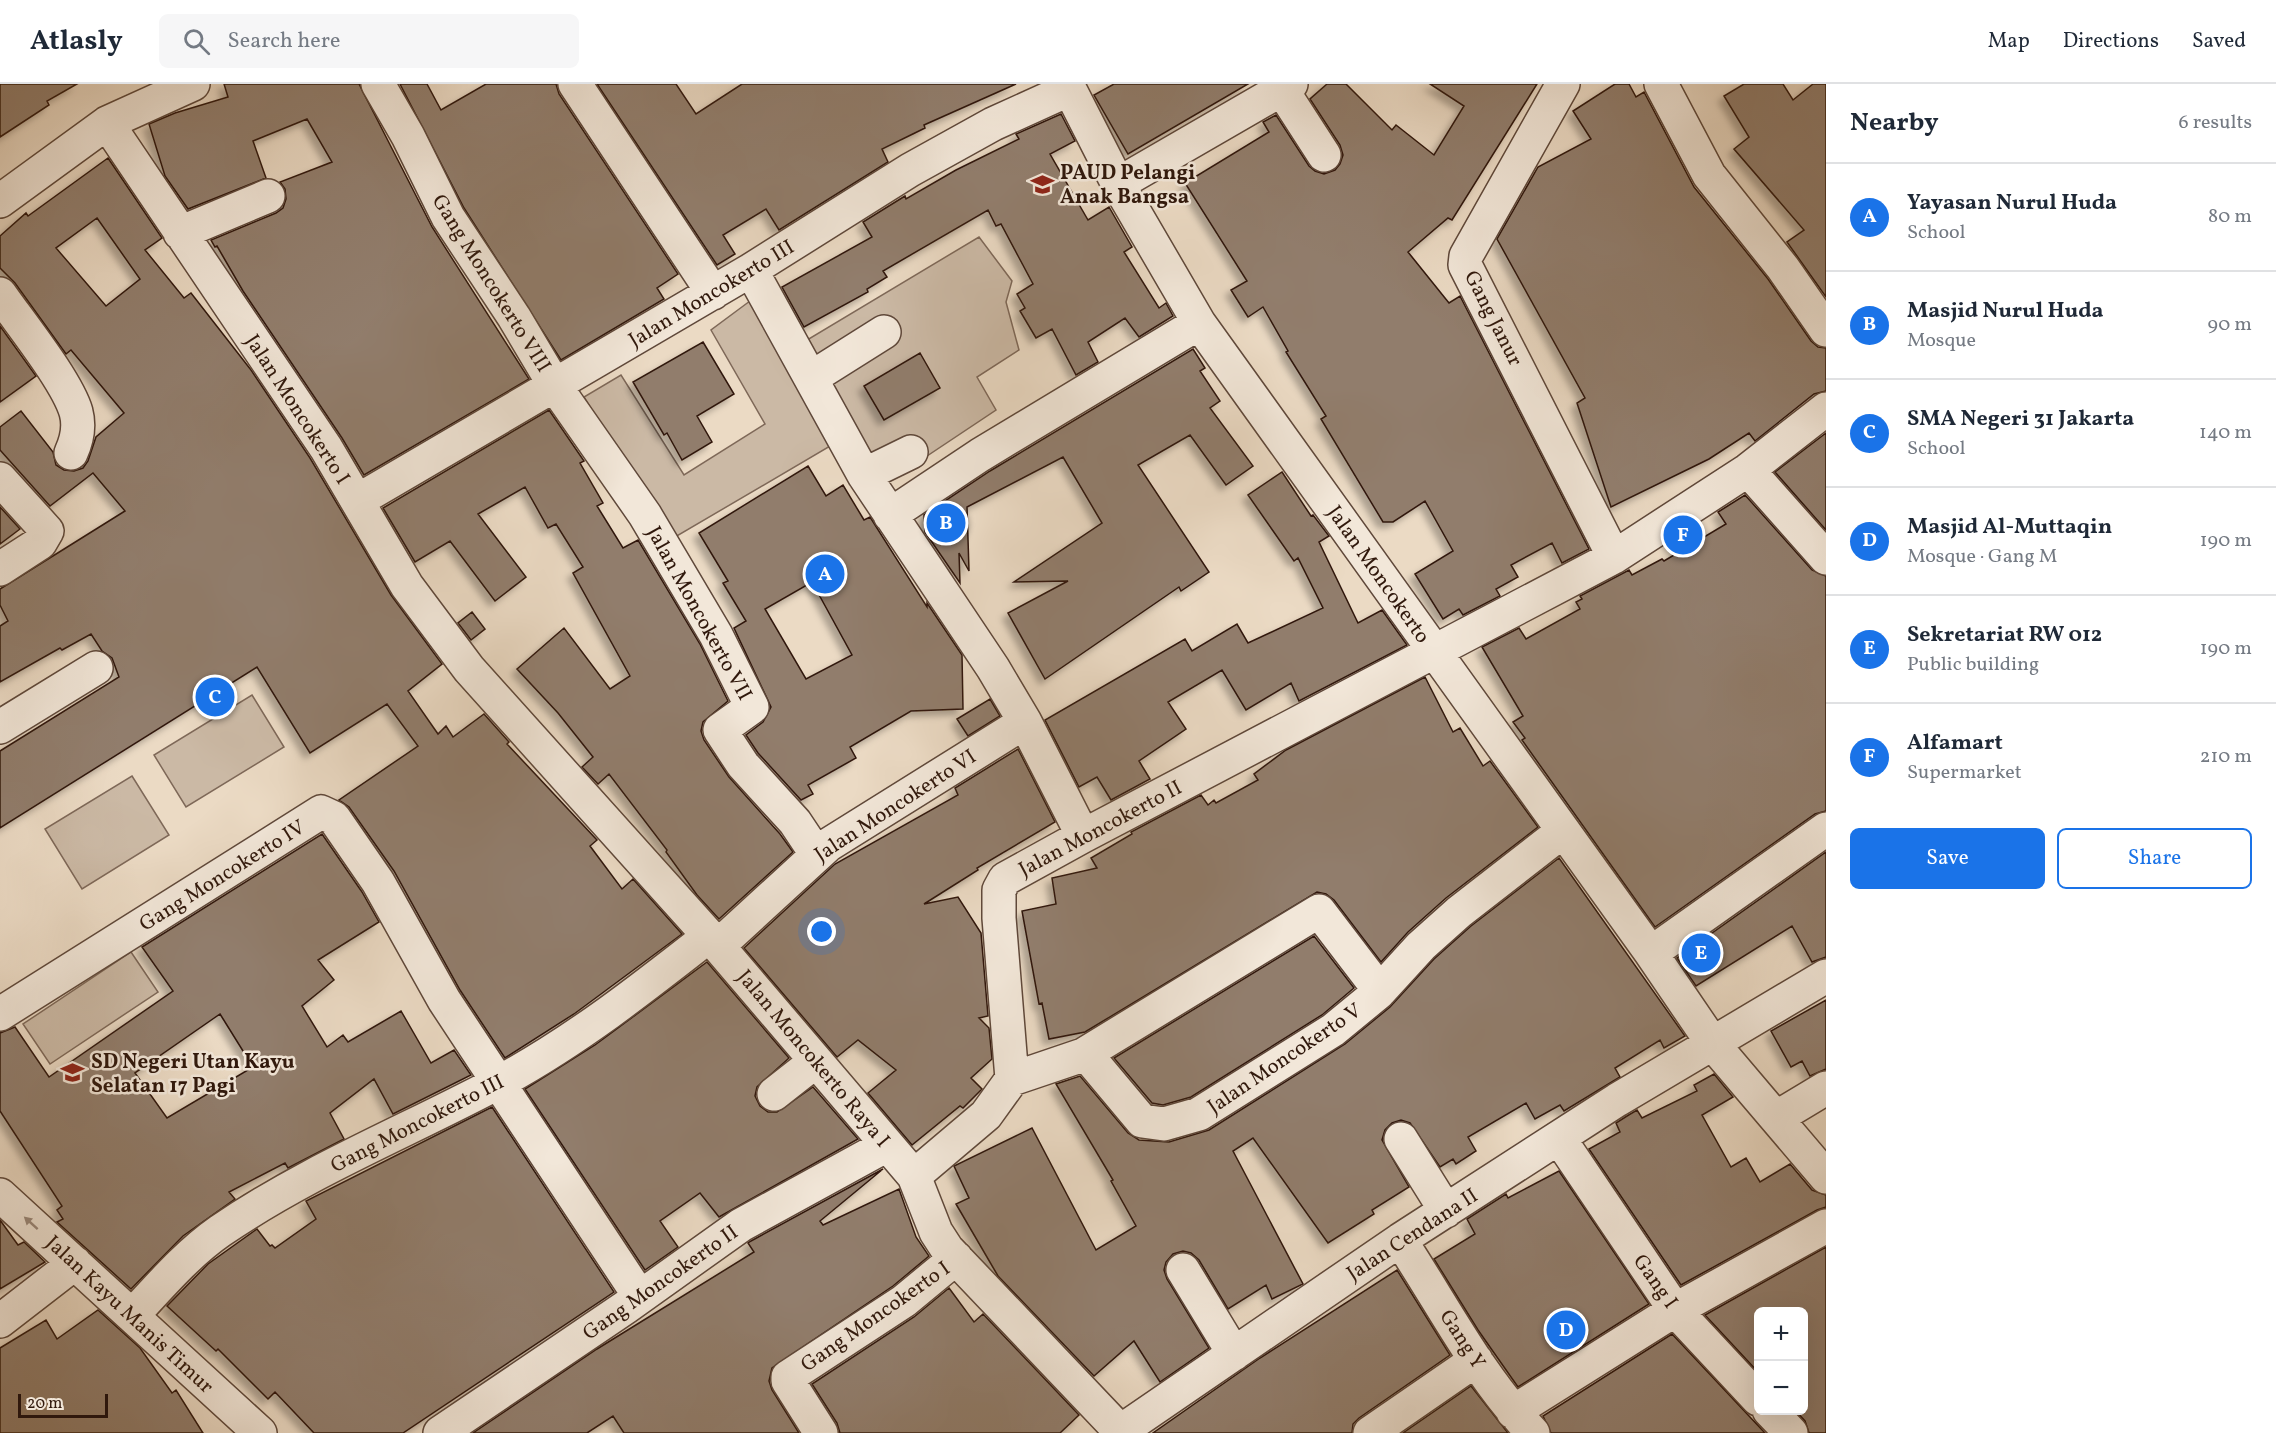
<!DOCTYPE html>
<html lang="en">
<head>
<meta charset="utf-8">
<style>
	:root { --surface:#fff; --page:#f6f6f7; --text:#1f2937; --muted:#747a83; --line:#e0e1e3; --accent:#1a73e8 }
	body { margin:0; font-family:Vollkorn,serif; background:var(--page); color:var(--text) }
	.controls { position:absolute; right:18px; bottom:18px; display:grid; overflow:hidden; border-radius:9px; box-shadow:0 6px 24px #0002 }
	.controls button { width:54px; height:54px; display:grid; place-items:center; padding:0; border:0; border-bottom:2px solid var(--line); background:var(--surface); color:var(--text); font:30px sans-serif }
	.scale { position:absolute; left:18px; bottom:15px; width:90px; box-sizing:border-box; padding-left:6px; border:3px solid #30180c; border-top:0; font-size:16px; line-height:21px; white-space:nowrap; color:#30180c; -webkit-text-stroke:4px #f2e7d9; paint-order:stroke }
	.you { position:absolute; left:822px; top:848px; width:21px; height:21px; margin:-15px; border:4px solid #fff; border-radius:50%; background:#1a73e8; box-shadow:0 0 0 9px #1a73e833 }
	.badge { display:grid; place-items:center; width:39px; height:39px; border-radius:50%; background:var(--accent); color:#fff; font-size:20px; font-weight:700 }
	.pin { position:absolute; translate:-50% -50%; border:3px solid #fff; box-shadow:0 2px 6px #0006 }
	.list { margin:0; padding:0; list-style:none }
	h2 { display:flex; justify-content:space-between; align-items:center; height:78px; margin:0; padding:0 24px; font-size:26px }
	h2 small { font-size:20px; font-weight:400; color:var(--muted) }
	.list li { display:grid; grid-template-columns:39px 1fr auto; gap:18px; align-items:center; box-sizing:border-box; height:108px; padding:0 24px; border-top:2px solid var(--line) }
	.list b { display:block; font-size:22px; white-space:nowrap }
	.list p { margin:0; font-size:20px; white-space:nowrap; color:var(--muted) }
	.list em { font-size:20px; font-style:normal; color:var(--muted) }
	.actions { display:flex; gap:12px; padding:18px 24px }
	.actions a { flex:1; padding:14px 0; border:2px solid var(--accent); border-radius:9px; text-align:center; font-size:21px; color:var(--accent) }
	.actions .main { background:var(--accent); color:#fff }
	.icon { flex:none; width:33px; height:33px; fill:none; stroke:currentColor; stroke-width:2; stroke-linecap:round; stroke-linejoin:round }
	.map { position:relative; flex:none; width:1826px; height:1349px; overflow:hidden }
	header { display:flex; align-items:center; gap:36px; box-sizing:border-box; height:84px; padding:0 30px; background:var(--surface); border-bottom:2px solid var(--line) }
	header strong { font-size:28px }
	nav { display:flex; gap:33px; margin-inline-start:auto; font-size:21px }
	.search { width:420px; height:54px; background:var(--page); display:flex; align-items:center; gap:15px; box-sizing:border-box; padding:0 21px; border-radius:9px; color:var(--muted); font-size:22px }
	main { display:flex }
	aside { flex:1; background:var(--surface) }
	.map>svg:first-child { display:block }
</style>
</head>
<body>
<header>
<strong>Atlasly</strong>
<div class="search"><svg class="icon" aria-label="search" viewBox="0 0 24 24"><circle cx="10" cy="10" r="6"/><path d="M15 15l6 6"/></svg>Search here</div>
<nav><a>Map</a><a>Directions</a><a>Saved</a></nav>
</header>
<main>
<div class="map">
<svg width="1826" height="1349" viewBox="0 0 1826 1349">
	<defs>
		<filter id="shadow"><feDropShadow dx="-5.5" dy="5.5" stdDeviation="3" flood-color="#0004"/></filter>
	</defs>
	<rect width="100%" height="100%" fill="#ebdac4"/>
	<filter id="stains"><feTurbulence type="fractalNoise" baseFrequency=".00333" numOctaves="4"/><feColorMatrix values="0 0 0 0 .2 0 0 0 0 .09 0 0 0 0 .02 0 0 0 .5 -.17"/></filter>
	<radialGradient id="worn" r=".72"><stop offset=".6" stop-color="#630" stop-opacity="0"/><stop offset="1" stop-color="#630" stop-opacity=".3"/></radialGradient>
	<path fill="#cbb9a5" stroke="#7e6858" stroke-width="1.5" d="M979,153l33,44 -6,21 13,48 -42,27 19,33 -111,74 -83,-141z
		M754,214l83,144 -167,98 -86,-143 37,-22 63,100 81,-51 -54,-94z
		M252,611l32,52 -98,60 -32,-52z
		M132,692l37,59 -87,54 -37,-60z
		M131,868l27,40 -108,72 -27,-40z"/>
	<path fill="#917d6c" stroke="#30180c" stroke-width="1.5" fill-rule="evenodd" filter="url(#shadow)" d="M0,0h77l-30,17 2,4 -49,32z
		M224,0h135l73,143 97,152 -165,96 -22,-37 -99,-147 -26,-45 -2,1 -4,-7 65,-27 7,-5 3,-9 -1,-10 -5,-7 52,-20 -25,-43 -54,22 13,37 -78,31 -23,-33 -16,-52 26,-11 53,-16z
		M400,0h27l14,26 45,-26h70l3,10 119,180 -21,14 7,11 -103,61 -97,-152z
		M597,0h79l20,30 46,-30h274l-92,41 1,3 -43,21 6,13 -109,68 -13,-21 -43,26 12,19 -18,11z
		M1114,0h134l-120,70 -34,-59z
		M1327,0h19l46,46 4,-5 38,30 30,-49 -34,-22h107l-85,136 -4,-2 -40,34 41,51 11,-7 129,253 -27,14 -10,-20 -41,22 7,12 -22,12 4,7 -37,19 -4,-6 -16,10 -28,-45 38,-23 -28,-50 -32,21h-10l-62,-103 5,-3 -40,-64 2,-1 -25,-44 -15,10 -17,-27 16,-9 -62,-98 84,-51 -6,-10 13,-7 33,51 6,5 9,3 11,-4 5,-6 3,-9 -3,-10 -30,-46z
		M1615,0h14l7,13 8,-5 50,95 74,92 43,62 7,6 8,1v43l-12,3 -59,47 -6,-8 -40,26 -98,48 -34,-104 8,-5 -88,-159 41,-72 53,-28 -18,-28z
		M1744,0h39l10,16 20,-16h13v213l-39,-55 17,-12 -70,-81 15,-12 -25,-41z
		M1061,30l14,27 -25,13 38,66 21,-13 23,40 -8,5 35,56 7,-5 7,13 -34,21 -14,-19 -37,24 10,20 -22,13 -24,-46 -16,9 -16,-27 5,-3 -8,-14 16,-10 -32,-60 -5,2 -8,-16 -105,61 4,6 -20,12 1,3 -64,35 -22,-40 90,-50 -9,-15 42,-26 1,3 50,-29 63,-31 -3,-5z
		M108,74l54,80 -17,12 39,48 7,-5 60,77 59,88 81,137 51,69 -34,27 30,43 8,-8 7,11 31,-23 25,28 -2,2 90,96 -7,6 32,43 11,-10 49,55 -108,80 -69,44 -45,-68 -66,-119 -45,-64 -10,-7 79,-54 -31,-42 -77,49 -53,-86 -257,161v-77l119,-74 -7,-19 -10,-7 -11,-17 -29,16 -2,-2 -60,34v-56l8,-5 -8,-16v-16l125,-78 -32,-38 -43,33 -50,-56v-23l21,-16 32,41 3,13 8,5 10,1 9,-3 5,-7 8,-24 28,-24 -53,-63 -5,4 -51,-71 -15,-15v-32l26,-23 2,3zM97,134l43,61 -34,27 -50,-58z
		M0,242l36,50 -36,26z
		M703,258l31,52 -37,22 15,26 -30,18 -15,-27 -3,2 -31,-53z
		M1193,265l12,19 -5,3 20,30 -10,7 43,58 -27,19 -36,-50 -52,30 71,107 -28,19 -2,-4 -134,92 -37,-66 60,-32 -54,1 88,-59 -39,-66 -96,50 2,64 -10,-18 1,30 -35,-51 -1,-17 66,-44z
		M920,269l20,35 -56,32 -20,-34z
		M549,326l35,51 -4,2 23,40 -6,3 26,42 15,-8 62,104 28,57 -25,21 -2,9 3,9 25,37 51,57 13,18 -74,67 -22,-24 -31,-43 1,-2 -58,-76 -11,10 -16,-17 11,-10 -35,-44 -41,-44 47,-41 46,61 20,-13 -57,-103 10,-6 -27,-43 -8,4 -23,-41 -47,27 48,63 -31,24 -45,-60 -35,21 -32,-54z
		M1826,349v97l-51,-58z
		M808,382l18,30 17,-11 21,35 6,-3 57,90v-4l35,52 1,54 -52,2 -61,36 6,11 -48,27 5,9 -12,6 -43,-47 -12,-18 17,-13 8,-15 -37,-79 12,-7 -23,-38 5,-2 -29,-48zM812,498l40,73 -46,24 -41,-70z
		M1282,388l29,44 2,-1 16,21 -10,6 39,81 24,-13 25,35 -108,56 -8,-18 -45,27 -24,-40 -54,32 18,27 -47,32 11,18 -39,21 -14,-23 -18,10 -34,-67 140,-81 7,12 45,-27 11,19 75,-35 -25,-50 -4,3 -46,-66z
		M1745,411l67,75 14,6v235l-11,3 -160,113 -133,-187 3,-2 -12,-16 10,-6 -41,-69 37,-19 7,11 54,-30 -4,-7 6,-3 -2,-3 49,-26 3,5 30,-16 2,2 62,-37 -8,-12z
		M0,423l20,22 -20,15z
		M472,528l13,17 -14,11 -13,-17z
		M1425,593l28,55 7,-4 23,38 7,-5 48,66 -92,71 -38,34 -27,30 -47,-62 -8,-6 -9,-2 -232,140 -36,7 -7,-36 -3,1 -17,-93 34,-7 -4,-26 45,-10 -6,-10 41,-24 -1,-2 70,-37 7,10 6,-5 2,3 42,-23 -4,-6 32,-24z
		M990,615l10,17 -32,20 -11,-17z
		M1018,665l37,73 -78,46 1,2 -54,34 34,-7 23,36 7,83 -9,2 10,10 3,31 -21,19 11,11 -19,19 -3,-2 -48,39 -44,-52 28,-23 -38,-30 -21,17 -93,-109 91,-84 123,-69 -3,-7z
		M322,750l40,58 17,30 -61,38 16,20 -32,26 25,41 16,-12 5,7 53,-31 30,52 23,-13 17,25 -78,39 -19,-35 -44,34 14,26 -56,29 -3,-5 -56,29 6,7 -52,37 -52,53 -74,-67 6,-3 -6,-9 5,-4 -62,-95v-78l15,-6 34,50 124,-86 -31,-44zM220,930l33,53 -86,51 -32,-45z
		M1826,768v105l-14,5 -20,-36 -96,60 -19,-28z
		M1559,774l126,178 -21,12 -4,-8 -45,28 5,9 -56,34 -4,-6 -25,14 -9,-16 -58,34 8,14 -20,13 -3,-5 -13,8 -30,-44 -9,-3 -9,3 -7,7 -3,10 27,47 -37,23 2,4 -46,29 -75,-105 -20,13 70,133 -31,15 -6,-14 -38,24 -29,-49 -8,-7 -8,-2 -10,3 -7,8 -2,8 3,9 42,69 -49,34 -26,-41 -40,35 -96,-100 -42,-72 13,-6 -15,-32 78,-38 64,122 40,-24 -25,-45 2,-1 -57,-96 24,-8 48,57 11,7 30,2 40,-12 136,-86 45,-37 44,-48 37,-33z
		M1314,852l40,52 -32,27 -131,82 -28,8 -11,-2 -38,-45z
		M707,878l82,96 -32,29 -2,9 5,10 8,6h9l36,-25 45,52 -139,78 -19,-24 -40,28 18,26 -33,23 -120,-181 70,-44z
		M1826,916v69l-16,7 -8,-15 -11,6 -20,-36z
		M1714,990l19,23 -31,18 29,52 15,-9 14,24 30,-18 22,26 14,5v12l-9,3 -136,75 -92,-136 31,-17 -4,-9 11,-7 10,-6 5,8 55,-27 -3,-6z
		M492,1023l122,185 -211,141h-89l-39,-41 -7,7 -50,-50 -2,2 -49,-45 41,-42 49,-35 13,17 2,-1 3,3 41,-29 -10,-18z
		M883,1085l-63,52 3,4 76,-36 17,48 13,19 -36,30 -121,82 -3,13 3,9 27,43h-175l-11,-17 -26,17h-114l124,-84 157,-97 -6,-9 3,-2z
		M1559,1087l90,133 -131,83 -40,-57 -44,-71 41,-25 -8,-15 39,-25 2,4z
		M0,1136l18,25 6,-3 21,20 -45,27z
		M1826,1163v186h-17l-4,-12 -10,-11h8v-99h-45v61l-53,-57z
		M1397,1186l53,85 -91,63 -6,6 -1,9h-199l107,-75z
		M949,1204l25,34 9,-8 96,101 -19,18h-220l-3,-10 -25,-39 102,-67z
		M98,1226l42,38 32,45 4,-3 27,43h-203v-85l46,-28 11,19z
		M1672,1250l93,99h-214l-8,-17z
		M1471,1302l37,47h-105z"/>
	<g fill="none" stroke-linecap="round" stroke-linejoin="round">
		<defs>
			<path id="minor" d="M378,0l30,52 40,81 66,100 41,69 90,129 71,120 36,72 -32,23 23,35 52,57 22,33
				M575,0l138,209
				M1067,0l51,100 81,139 452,630 62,91 113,133
				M1563,0l-97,172 -1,9 149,292
				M1661,0l48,91 74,93 43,62
				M1282,6l42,65
				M107,39l219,325 81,138 62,83 249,277 196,230 22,56 11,17 175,184
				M1118,100l173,-100
				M0,117l107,-78 86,-39
				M180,149l88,-37
				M751,186l113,205 129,193 32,54 58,114
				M0,210c20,29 67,87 76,118 4,15 1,28 -5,41
				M811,294l73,-46
				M1748,386l78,88
				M864,391l47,-23
				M0,395l47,52 -7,12 -40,26
				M357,417l394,-231 159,-100 83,-46 75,-34
				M890,431l90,-60 219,-132
				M0,643l96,-59
				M718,862l110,-101 197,-123
				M1651,869l175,-124
				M0,930l321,-202 13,6 44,64 66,118 196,297
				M1083,971l236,-144 61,80
				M1012,995l71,-24 8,5 51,61 22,3 35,-10 134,-84 45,-37 43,-47 38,-34 104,-81
				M774,1010l42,-33
				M1776,1034l50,-30
				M1559,1054l116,172 83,89
				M1401,1055l45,72
				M914,1092l72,-61 26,-36 -13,-161v-28l6,-11 78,-43 531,-279 134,-87 78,-61
				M0,1111l260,238
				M1400,1156c43,65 79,137 133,193
				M1183,1186l51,84
				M132,1232c27,-29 55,-62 88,-85 89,-61 190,-101 285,-152 73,-40 139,-92 204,-143
				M0,1237l75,-58
				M1769,1326l22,23
				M1513,1328l162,-102 151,-84
				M440,1349l186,-126 115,-82 146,-80
				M821,1349l-33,-52v-4l116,-76 52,-43
				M1118,1349l282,-193 217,-140 209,-124
				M1370,1349l106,-73"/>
		</defs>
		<use href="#minor" stroke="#5f483a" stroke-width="36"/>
		<use href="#minor" stroke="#f2e7d9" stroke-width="33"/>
	</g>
	<defs><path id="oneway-solid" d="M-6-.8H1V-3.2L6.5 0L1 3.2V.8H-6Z" transform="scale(1.5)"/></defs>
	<use fill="#9b8a7d" href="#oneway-solid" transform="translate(31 1139) rotate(-138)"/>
	<defs>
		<symbol id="school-bare" viewBox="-9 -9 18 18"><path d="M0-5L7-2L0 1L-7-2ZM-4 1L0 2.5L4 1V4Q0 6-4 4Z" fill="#8f2418" stroke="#f2e7d9" stroke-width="2.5" paint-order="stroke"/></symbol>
	</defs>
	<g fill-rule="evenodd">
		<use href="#school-bare" x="1026" y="84" width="33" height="33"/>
		<use href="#school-bare" x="56" y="972" width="33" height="33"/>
	</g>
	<g text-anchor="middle" stroke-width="5" stroke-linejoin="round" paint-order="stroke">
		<g font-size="21" font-weight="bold" fill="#30180c" stroke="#f2e7d9" text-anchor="start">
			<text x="1060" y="95">PAUD Pelangi<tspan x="1060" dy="24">Anak Bangsa</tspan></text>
			<text x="91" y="984">SD Negeri Utan Kayu<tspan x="91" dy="24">Selatan 17 Pagi</tspan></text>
		</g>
		<g font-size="21" fill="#30180c" stroke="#f2e7d9">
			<text transform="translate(492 199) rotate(58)" y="7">Gang Moncokerto VIII</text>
			<text transform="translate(711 209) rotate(-31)" y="7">Jalan Moncokerto III</text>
			<text transform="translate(1494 234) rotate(63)" y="7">Gang Janur</text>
			<text transform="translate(298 325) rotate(57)" y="7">Jalan Moncokerto I</text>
			<text transform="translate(1379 490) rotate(55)" y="7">Jalan Moncokerto</text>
			<text transform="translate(700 529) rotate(61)" y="7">Jalan Moncokerto VII</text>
			<text transform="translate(895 721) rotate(-33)" y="7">Jalan Moncokerto VI</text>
			<text transform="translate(1100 744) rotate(-28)" y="7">Jalan Moncokerto II</text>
			<text transform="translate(222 791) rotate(-32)" y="7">Gang Moncokerto IV</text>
			<text transform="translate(814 974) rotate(50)" y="7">Jalan Moncokerto Raya I</text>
			<text transform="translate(1284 974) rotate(-34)" y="7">Jalan Moncokerto V</text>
			<text transform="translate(417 1039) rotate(-27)" y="7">Gang Moncokerto III</text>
			<text transform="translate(1412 1150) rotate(-33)" y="7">Jalan Cendana II</text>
			<text transform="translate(1656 1197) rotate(55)" y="7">Gang I</text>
			<text transform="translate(660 1198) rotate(-35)" y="7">Gang Moncokerto II</text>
			<text transform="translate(130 1230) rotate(43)" y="7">Jalan Kayu Manis Timur</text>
			<text transform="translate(875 1232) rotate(-35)" y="7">Gang Moncokerto I</text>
			<text transform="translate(1463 1255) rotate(57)" y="7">Gang Y</text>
		</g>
	</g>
	<rect width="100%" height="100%" filter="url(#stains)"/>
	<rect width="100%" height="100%" fill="url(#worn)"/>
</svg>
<div class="controls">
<button>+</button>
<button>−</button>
</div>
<div class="scale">20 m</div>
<div class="you"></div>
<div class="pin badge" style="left:825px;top:490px">A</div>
<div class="pin badge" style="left:946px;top:439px">B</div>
<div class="pin badge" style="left:215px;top:613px">C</div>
<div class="pin badge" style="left:1566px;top:1246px">D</div>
<div class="pin badge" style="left:1701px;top:869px">E</div>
<div class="pin badge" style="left:1683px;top:451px">F</div>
</div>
<aside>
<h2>Nearby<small>6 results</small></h2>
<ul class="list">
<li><span class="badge">A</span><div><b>Yayasan Nurul Huda</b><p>School</p></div><em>80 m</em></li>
<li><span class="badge">B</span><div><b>Masjid Nurul Huda</b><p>Mosque</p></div><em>90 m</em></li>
<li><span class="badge">C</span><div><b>SMA Negeri 31 Jakarta</b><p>School</p></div><em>140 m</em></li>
<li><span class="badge">D</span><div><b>Masjid Al-Muttaqin</b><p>Mosque · Gang M</p></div><em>190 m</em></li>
<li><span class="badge">E</span><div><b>Sekretariat RW 012</b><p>Public building</p></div><em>190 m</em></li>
<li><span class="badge">F</span><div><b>Alfamart</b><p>Supermarket</p></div><em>210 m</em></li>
</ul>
<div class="actions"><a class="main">Save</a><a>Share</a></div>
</aside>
</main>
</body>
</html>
